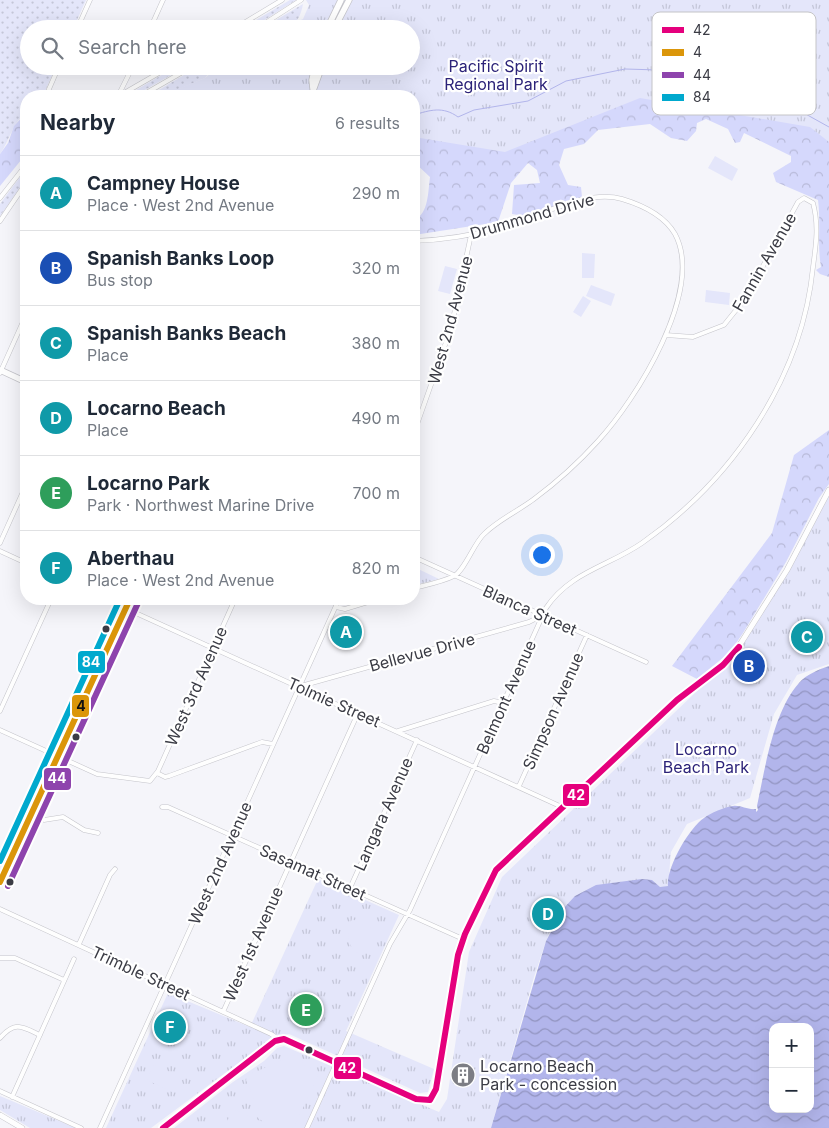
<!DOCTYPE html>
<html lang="en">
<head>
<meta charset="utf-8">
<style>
	:root { --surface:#fff; --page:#f2f2f3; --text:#1f2937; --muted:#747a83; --line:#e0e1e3; --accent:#7c7d84 }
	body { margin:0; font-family:Inter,sans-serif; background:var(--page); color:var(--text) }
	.controls { position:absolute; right:15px; bottom:15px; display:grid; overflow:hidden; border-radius:10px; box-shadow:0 5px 20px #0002 }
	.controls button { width:45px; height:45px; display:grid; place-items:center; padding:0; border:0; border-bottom:1px solid var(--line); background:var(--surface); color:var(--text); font:25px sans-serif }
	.you { position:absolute; left:541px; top:554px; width:18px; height:18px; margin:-12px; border:4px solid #fff; border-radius:50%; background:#1a73e8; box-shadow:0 0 0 8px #1a73e833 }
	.badge { display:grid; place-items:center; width:32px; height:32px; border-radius:50%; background:var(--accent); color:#fff; font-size:16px; font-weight:700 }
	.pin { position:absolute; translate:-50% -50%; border:2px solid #fff; box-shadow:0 1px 5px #0006 }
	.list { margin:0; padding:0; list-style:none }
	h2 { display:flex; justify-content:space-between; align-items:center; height:65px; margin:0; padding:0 20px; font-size:21px }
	h2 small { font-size:16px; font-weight:400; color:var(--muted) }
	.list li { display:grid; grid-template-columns:32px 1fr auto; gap:15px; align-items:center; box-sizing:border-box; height:75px; padding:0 20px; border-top:1px solid var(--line) }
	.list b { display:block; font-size:19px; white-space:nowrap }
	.list p { margin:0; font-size:16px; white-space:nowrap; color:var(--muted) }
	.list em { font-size:16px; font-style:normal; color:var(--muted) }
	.icon { flex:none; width:28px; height:28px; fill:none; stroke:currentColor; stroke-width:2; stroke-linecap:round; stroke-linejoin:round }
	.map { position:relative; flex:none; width:829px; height:1128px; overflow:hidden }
	.search { position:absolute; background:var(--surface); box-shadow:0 5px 20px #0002; left:20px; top:20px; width:400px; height:55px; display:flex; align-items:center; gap:12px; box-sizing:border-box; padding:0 18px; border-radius:28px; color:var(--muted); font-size:19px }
	.panel { position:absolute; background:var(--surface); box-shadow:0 5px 20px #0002; left:20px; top:90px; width:400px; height:515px; border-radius:20px }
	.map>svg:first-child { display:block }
</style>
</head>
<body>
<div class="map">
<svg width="829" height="1128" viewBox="0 0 829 1128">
	<defs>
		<pattern id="grass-dots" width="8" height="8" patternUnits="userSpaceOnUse" patternTransform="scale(1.25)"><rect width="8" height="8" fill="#e4e6fa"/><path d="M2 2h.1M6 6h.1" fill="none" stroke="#c4c6d8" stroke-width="1.8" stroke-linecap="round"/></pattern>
		<pattern id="forest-crowns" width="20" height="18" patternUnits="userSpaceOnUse" patternTransform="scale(1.25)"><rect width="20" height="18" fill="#d5d8fc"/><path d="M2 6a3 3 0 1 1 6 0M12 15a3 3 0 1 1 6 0" fill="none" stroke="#b8bad9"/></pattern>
		<pattern id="park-tufts" width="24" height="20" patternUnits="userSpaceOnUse" patternTransform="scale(1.25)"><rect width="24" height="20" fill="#e4e6fa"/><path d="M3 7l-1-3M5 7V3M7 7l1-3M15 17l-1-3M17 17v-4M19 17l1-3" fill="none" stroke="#c4c6d8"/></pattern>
		<pattern id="water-waves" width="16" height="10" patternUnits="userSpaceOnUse" patternTransform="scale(1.25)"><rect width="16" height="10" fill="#b2b5eb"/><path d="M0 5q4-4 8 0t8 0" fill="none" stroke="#9294c0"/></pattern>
	</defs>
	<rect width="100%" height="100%" fill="#f5f5fa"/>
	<path fill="url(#grass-dots)" d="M0,0h86l-13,29h-44v37h27l-13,30h-17v17c-14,10 -16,27 -26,41z
		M290,0h6l-46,29h-9z
		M303,4c-5,27 -18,25 -42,25z
		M177,66h10l-53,30h-8z
		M199,66h15l-9,12 -42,18h-14z
		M26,169v10l-26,37v-12z"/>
	<path fill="url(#forest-crowns)" d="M829,0v277l-9,-3 -4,-4 5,-3c-4,-22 0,-44 -3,-67l-42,-18 -3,-9 18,-11v-6l-47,-23 -4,9 -5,1 -7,-14 -22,-10 -9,4 -1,8 -9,10 -16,-3 -21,-14 -52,6 -14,14 -20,5 -5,16 9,20 13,2 1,10 -57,19 -13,-2 2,-29 26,-2 -3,-13 -9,-7 -17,20 -13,39 -84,13v-15c15,-6 14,-29 16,-43l-15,-14 -1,2v-69h-90l87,-30v-37z
		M26,113v41l-26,32v-32l8,-11 6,-17z
		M829,430v54l-10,14 -33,64 -43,71 -13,19 -33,27 -25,-13 100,-133 22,-78z"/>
	<path fill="url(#park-tufts)" d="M306,0h523v142l-19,-15 -170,-29 -135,54 -91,-15v-41h-253l44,-18 14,-12h192v-37h-129l21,-10 6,-14z
		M829,496v168l-32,11 -23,39 -24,84 -63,26 -16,28 -3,34 -113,34 -9,21 -12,36 -43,151h-317l59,-46 31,-21 13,-13 7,-2 155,66 8,-13 22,-147 33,-75 236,-225 50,-79z
		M414,567l25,12 -25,6z
		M318,879l81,36 -53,116 88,38 -6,23 -8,1 -131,-59 -17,4 -121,90h-45l62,-135 82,34z
		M0,1096l76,32h-46l-30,-18z"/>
	<path fill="#e4e6fa" d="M715,156l23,13 -6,12 -24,-13z
		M582,253l13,1 -1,24h-12z
		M445,266l12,3 -7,25 -12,-3z
		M591,285l24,9 -4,12 -25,-10z
		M706,290l24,3 -1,12 -24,-3z
		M583,296l8,5 -10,16 -8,-5z
		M352,919l23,11 -13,26c-15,-9 -17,-21 -10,-37z
		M170,1011l12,7 -5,15 -7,6 -4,-6 -6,-3 2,-6 -3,-1 2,-5 5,2z
		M299,1053l5,12 15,7 -25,56 -17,-2 -2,2h-51l9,-19 32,14 -7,-5 2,-5 -14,-33 2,-5z
		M154,1065l27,12 -7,16 -27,-13z"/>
	<path fill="url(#water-waves)" fill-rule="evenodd" d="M829,666v462h-338l55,-187 17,-32 12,-13 21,-11 46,-6 10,1 8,7 8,-1c-2,-18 21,-58 36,-68 6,-5 21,-11 29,-12 8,-1 14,4 23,3v3l2,-2 -1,-4c8,-37 16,-94 42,-123 8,-9 19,-13 30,-17zM773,1027h37v82h-37z"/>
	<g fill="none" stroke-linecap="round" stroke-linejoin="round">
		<path stroke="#b2b5eb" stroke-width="1" d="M414,115c16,-5 29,-9 44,2l16,-7 54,-9 38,-20 59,-12 34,1 26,5 14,-2 34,15 24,-1 72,40"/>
		<defs>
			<path id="minor" d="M77,29l13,-29
				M150,29l13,-29
				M234,29l48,-29
				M256,29l45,-29
				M46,96l13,-30
				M118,96l15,-30
				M119,96l52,-30
				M141,96l52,-30
				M0,198l26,-33
				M0,221l26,-38
				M414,241c30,-1 60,-6 89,-14 35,-9 83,-39 119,-28 20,6 42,16 53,35 30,56 -39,166 -77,207 -19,21 -41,41 -64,58 -16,12 -36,21 -50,35 -10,9 -19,36 -30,42 -12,6 -28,9 -40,12
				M0,373l26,-58
				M414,433l37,-105 20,-93
				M0,543l26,-58
				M0,551l26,12
				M414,557l232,105
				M105,599l457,208
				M336,607l9,2 33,-10
				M301,686l228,-64 14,-7
				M0,711l51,-112
				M0,730l97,44 53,7 8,-10 77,-172
				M398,731l96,-30 9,2
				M157,773l8,4 4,-1 93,-34 11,2
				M519,786l68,-151
				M162,807h6l295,132
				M31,815l13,5 19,-3 21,13 14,3
				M350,888l67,-148
				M0,909l271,125 9,6
				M79,944l31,-69 5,-6
				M0,958h15l49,22
				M223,1012l135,-299
				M0,1038c15,-17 21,-12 40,-3
				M0,1091l81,37
				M12,1097l62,-138
				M100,1128l239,-529
				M307,1128l83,-184 20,-34 136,-302c24,-36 63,-42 96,-65 90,-63 160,-164 171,-276 3,-22 6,-42 0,-64l-9,-5 -6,4 -53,97 -21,26 -31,12 -27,-2"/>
			<path id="tertiary" d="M0,1115l22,13
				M163,1128l112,-87 9,-2 132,60 14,1 6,-11 22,-134 7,-21 31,-64 181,-170 57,-46 53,-84 42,-80"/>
			<path id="secondary" d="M327,29l14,-29
				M334,29l15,-29
				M313,89l-1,-9 3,-14
				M311,96l11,-30
				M0,370l26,12
				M0,882l130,-283"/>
		</defs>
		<use href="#minor" stroke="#c4c4ca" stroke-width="5"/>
		<use href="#tertiary" stroke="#c4c4ca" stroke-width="6"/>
		<use href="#secondary" stroke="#c4c4ca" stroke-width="7"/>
		<use href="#minor" stroke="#fefefe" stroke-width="4"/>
		<use href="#tertiary" stroke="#fefefe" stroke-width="5"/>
		<use href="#secondary" stroke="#fefefe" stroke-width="5.5"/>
		<defs>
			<path id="bus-1" d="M163,1128l112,-87 9,-2 132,60 14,1 6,-11 22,-134 7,-21 31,-64 181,-170 46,-35 16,-18"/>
			<path id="bus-2" d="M0,882l130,-283"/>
			<path id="bus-3" d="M8,886l130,-283"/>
			<path id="bus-4" d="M0,861l120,-262"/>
		</defs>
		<use href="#bus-1" stroke="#fff" stroke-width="10"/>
		<use href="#bus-2" stroke="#fff" stroke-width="10"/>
		<use href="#bus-3" stroke="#fff" stroke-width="10"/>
		<use href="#bus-4" stroke="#fff" stroke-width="10"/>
		<use href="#bus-1" stroke="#e5007d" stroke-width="6"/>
		<use href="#bus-2" stroke="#db960a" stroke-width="6"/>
		<use href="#bus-3" stroke="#8e44ad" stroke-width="6"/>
		<use href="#bus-4" stroke="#00a9ce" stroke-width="6"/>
	</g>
	<defs>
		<symbol id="building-disc" viewBox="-11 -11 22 22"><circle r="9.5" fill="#7c7d84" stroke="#fff"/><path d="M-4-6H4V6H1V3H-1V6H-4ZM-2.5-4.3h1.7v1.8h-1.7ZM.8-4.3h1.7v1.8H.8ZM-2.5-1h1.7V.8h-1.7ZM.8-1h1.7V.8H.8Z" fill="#fff"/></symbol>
	</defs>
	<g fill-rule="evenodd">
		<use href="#building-disc" x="449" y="1061" width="28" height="28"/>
	</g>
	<g fill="#3b3c45" stroke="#fff" stroke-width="2">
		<circle cx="106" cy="629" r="4.5"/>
		<circle cx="76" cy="737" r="4.5"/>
		<circle cx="10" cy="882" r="4.5"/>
		<circle cx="309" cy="1050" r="4.5"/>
	</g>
	<g text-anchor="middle" stroke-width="4.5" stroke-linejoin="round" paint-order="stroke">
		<g font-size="16" fill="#2c2379" stroke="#fff">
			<text x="496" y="72">Pacific Spirit<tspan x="496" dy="18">Regional Park</tspan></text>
			<text x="706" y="755">Locarno<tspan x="706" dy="18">Beach Park</tspan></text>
		</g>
		<g font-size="16" fill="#3b3c45" stroke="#fff">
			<text transform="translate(532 216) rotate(-16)" y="6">Drummond Drive</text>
			<text transform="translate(764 262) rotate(-60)" y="6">Fannin Avenue</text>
			<text transform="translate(450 320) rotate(-75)" y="6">West 2nd Avenue</text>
			<text transform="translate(530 610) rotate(24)" y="6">Blanca Street</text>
			<text transform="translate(422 652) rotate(-15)" y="6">Bellevue Drive</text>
			<text transform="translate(196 686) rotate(-66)" y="6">West 3rd Avenue</text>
			<text transform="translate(506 697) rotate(-66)" y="6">Belmont Avenue</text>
			<text transform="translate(334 702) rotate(24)" y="6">Tolmie Street</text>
			<text transform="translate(553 711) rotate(-66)" y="6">Simpson Avenue</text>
			<text transform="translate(383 814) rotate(-66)" y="6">Langara Avenue</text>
			<text transform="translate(220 863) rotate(-66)" y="6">West 2nd Avenue</text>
			<text transform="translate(313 872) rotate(24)" y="6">Sasamat Street</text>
			<text transform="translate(253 944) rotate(-66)" y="6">West 1st Avenue</text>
			<text transform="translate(141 973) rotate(25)" y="6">Trimble Street</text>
		</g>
		<g font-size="16" fill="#3b3c45" stroke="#fff" text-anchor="start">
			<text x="480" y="1072">Locarno Beach<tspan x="480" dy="18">Park - concession</tspan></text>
		</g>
	</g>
	<rect x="652" y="12" width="164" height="103" rx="8" fill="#fff" stroke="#c4c4c7" stroke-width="1"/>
	<rect x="662" y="27" width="22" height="6" fill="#e5007d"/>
	<rect x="662" y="49" width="22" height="7" fill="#db960a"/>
	<rect x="662" y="72" width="22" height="6" fill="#8e44ad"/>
	<rect x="662" y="94" width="22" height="7" fill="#00a9ce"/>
	<g font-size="14" fill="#3b3c45">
		<text x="693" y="35">42</text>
		<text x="693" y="57">4</text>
		<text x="693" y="80">44</text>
		<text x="693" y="102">84</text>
	</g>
	<g stroke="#fff" stroke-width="2">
		<rect x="77" y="650" width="29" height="24" rx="5" fill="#00a9ce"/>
		<rect x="71" y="694" width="19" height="24" rx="5" fill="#db960a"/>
		<rect x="43" y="767" width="29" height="24" rx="5" fill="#8e44ad"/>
		<rect x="562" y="783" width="28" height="24" rx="5" fill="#e5007d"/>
		<rect x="333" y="1056" width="29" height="24" rx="5" fill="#e5007d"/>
	</g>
	<g font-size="14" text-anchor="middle" font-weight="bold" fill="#fff">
		<text x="91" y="667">84</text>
		<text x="57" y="783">44</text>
		<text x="576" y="800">42</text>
		<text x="347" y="1073">42</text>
	</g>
	<g font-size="14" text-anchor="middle" font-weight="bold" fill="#111">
		<text x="81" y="711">4</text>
	</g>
</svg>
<div class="controls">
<button>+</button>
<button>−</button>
</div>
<div class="you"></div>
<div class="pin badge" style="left:346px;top:632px;background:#0f9aa8">A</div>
<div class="pin badge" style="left:749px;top:666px;background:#1a4fb4">B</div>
<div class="pin badge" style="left:807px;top:637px;background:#0f9aa8">C</div>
<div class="pin badge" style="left:548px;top:914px;background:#0f9aa8">D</div>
<div class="pin badge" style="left:306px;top:1010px;background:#2e9e5b">E</div>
<div class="pin badge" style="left:170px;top:1027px;background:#0f9aa8">F</div>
<div class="search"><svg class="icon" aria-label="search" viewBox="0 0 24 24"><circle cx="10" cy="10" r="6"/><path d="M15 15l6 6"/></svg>Search here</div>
<section class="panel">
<h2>Nearby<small>6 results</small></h2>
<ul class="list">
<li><span class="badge" style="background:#0f9aa8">A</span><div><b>Campney House</b><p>Place · West 2nd Avenue</p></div><em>290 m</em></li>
<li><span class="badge" style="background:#1a4fb4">B</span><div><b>Spanish Banks Loop</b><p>Bus stop</p></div><em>320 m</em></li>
<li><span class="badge" style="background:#0f9aa8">C</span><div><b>Spanish Banks Beach</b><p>Place</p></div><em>380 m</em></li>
<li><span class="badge" style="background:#0f9aa8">D</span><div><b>Locarno Beach</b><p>Place</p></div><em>490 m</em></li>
<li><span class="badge" style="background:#2e9e5b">E</span><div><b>Locarno Park</b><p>Park · Northwest Marine Drive</p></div><em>700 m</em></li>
<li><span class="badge" style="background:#0f9aa8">F</span><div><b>Aberthau</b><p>Place · West 2nd Avenue</p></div><em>820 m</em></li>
</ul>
</section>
</div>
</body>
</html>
